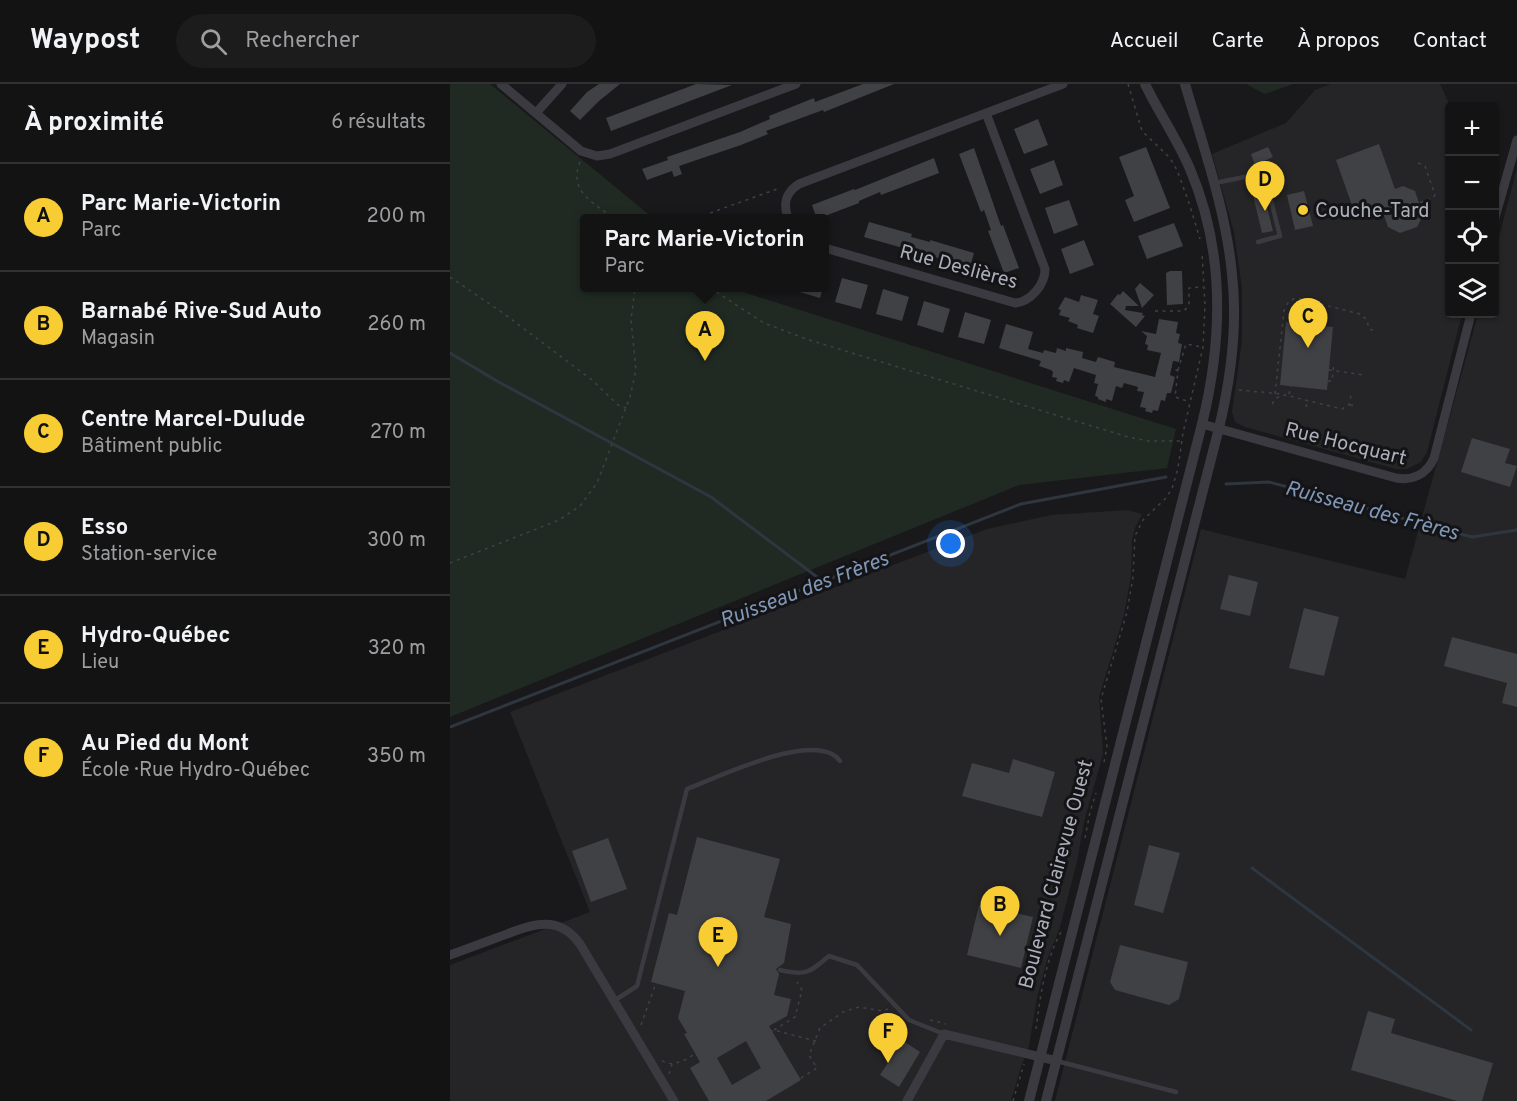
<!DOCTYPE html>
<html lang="fr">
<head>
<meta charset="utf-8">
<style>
	:root { --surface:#131314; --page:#1c1c1d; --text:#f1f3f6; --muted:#9d9ea0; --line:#323234; --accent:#f8cd34 }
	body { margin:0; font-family:Overpass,sans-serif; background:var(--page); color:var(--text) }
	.controls { position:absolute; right:18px; top:18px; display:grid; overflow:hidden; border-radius:6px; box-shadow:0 2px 4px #0004 }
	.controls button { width:54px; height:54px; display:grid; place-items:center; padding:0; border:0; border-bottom:2px solid var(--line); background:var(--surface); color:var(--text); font:30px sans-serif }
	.you { position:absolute; left:501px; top:460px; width:21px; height:21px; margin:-15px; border:4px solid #fff; border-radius:50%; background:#1a73e8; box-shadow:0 0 0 9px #1a73e833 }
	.badge { display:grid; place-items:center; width:39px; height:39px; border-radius:50%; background:var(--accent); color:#111; font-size:20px; font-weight:700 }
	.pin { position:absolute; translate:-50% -50px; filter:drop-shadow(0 2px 3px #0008) }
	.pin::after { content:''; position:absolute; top:32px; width:21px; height:18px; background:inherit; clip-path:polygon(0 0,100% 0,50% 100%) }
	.popup { position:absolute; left:130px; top:130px; width:249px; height:78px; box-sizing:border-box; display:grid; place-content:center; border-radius:6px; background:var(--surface); filter:drop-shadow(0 2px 4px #0005); font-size:20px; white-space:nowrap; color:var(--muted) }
	.popup b { font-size:22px; color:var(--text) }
	.popup::after { content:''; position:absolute; left:50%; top:100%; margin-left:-12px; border:12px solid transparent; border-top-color:var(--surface) }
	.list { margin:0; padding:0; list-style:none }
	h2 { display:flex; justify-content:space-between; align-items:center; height:78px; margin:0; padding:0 24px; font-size:26px }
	h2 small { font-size:20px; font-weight:400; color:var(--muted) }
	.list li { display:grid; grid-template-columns:39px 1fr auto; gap:18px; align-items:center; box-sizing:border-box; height:108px; padding:0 24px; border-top:2px solid var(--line) }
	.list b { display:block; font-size:22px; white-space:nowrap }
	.list p { margin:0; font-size:20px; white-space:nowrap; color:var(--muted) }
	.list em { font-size:20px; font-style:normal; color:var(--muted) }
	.icon { flex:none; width:33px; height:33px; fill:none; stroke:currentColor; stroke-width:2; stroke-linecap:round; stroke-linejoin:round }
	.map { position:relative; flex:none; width:1067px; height:1017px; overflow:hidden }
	header { display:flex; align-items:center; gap:36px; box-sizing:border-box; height:84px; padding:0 30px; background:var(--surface); border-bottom:2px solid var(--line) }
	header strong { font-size:28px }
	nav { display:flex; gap:33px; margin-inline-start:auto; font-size:21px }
	.search { width:420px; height:54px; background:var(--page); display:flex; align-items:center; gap:15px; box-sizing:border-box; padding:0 21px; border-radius:33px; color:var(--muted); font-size:22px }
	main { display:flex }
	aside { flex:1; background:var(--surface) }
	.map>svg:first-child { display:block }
</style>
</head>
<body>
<header>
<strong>Waypost</strong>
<div class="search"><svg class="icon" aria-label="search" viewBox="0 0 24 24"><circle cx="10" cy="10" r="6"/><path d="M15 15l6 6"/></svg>Rechercher</div>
<nav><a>Accueil</a><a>Carte</a><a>À propos</a><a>Contact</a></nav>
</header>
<main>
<aside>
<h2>À proximité<small>6 résultats</small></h2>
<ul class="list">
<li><span class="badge">A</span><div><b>Parc Marie-Victorin</b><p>Parc</p></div><em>200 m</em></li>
<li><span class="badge">B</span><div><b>Barnabé Rive-Sud Auto</b><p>Magasin</p></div><em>260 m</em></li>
<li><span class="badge">C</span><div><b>Centre Marcel-Dulude</b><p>Bâtiment public</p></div><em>270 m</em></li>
<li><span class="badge">D</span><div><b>Esso</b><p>Station-service</p></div><em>300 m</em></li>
<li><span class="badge">E</span><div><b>Hydro-Québec</b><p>Lieu</p></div><em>320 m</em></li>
<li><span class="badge">F</span><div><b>Au Pied du Mont</b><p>École · Rue Hydro-Québec</p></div><em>350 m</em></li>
</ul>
</aside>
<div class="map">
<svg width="1067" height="1017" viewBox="0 0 1067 1017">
	<rect width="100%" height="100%" fill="#19191b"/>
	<path fill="#252528" d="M881,0h109l10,22v208h12l-35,138 -6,10 -14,7h-11l-151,-42 -10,-5 -3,-10 10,-71v-53l-8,-56 -22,-78 74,-31 29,-33z
		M1067,84v933h-462l146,-572 204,50 73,-265h16l1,-62z
		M677,426l15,4 -7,14 -3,12 -1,36 -7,39 -25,82 4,57 -19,68 -7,40 -17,65 -13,33 -10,38 -8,48 -9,24 -9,31h-561v-136l140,-53 -80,-200 477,-183 64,-14z"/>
	<path fill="#202a23" d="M0,0h40l163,134h-68v70h154l7,5 430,136 -9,39 -148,17 -569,232z
		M796,0h47l-28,10z"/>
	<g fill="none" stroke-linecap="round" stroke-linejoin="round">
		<path stroke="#2e3640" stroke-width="3" d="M0,269l47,28 214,116 110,83
			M776,400l43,-2 203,55 45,-7
			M0,643l571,-223 145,-27
			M802,784l219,162"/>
	</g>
	<path fill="#404145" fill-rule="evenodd" d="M149,0h21l-21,17 -19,19 -10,-9 17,-19z
		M246,0l36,1 -121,46 -5,-13z
		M413,0h31l-70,28 -1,-2 -57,21 2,3 -27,11 -62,21 3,8 -8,3 -2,-6 -25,9 -5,-11 26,-9 -1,-3 73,-25 30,-13 -1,-3 45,-18 1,4z
		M588,35l10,26 -24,9 -10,-25z
		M929,60l16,45 8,-3 12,5 8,24 -6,12 -17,6 -12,-6 -7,-20 -20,7 -7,-3 -18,-51z
		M696,63l24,61 -36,14 -9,-22 9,-4 -15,-39z
		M818,63l5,10 -18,8 -4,-11z
		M524,64l27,78 2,-1 16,43 -15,5 -16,-42 3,-1 -7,-20 -3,2 -22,-58z
		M484,74l5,15 -58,22 -1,-3 -21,9v2l-42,16 -5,-14 42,-16 1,1z
		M604,76l9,25 -23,9 -10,-25z
		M811,100l12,47 -11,2 -11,-46z
		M854,107l9,35 -18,4 -8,-35z
		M619,116l9,25 -24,9 -9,-26z
		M419,138l43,12 -1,3 19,5v-2l44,13 -4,14 -106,-30z
		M724,139l9,23 -36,13 -9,-23z
		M634,156l10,25 -24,9 -9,-25z
		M720,187h12l1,33 -16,1 -1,-32z
		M392,194l26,7 -7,24 -26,-7z
		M690,199l14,12 -12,13 -7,-19z
		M343,204h30l-3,10 -27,-8z
		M433,205l26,8 -7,24 -26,-7z
		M673,207l16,15h-13l-1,4 18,3 -1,2 3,1 -9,11 -26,-23 8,-10 2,1z
		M631,211l17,5 -5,14 6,2 -6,17 -16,-5 1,-3 -10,-4 2,-3 -11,-3 2,-5 -3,-1 7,-12 14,5z
		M474,217l26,8 -7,24 -26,-8z
		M515,228l26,8 -7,24 -26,-7z
		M709,235l19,3 -2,11 4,1 -2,9 4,1 -3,18 -6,-1 -3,14 5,2 -4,16h-4l-2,8 -4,-1 -3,11 -5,-1 -1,3 -7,-2 1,-3 -6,-1 4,-15 -7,-1 1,-4 -14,-4 -2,5 -6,-2 -4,15 -6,-2v3l-8,-3v-2l-3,-1 3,-12 -4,-1 2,-8 -22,-7 -5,14 -5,-2 -1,3 -7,-2 1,-3 -5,-1 1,-5 -2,-2 -12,-4 2,-5 -42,-13 7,-24 27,8 -5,17 15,4 1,-3 12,3 1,-5 9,3v-3l17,4 -1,6 14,4 2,-5 17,5 -1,5 41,10 6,-24 -14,-3 1,-5 -3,-1 2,-8 -6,-5 15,3z
		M836,238l47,5 -6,63 -47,-5z
		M1022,354l38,11 -5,14 12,3 -7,21 -49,-15z
		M779,491l29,7 -8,34 -30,-7z
		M854,524l35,9 -15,59 -35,-8z
		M1002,553l65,17v53l-15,-4 5,-20 -63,-17z
		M563,675l42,13 -13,45 -80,-21 10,-33 37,10z
		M247,753l83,22 -16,58 27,7 -7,39 -8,6 3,5 -5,21 17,4 -4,17 -18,10 32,54 -35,21h-57l-19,-33 10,-6 -16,-28 3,-1 -9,-15 7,-27 -34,-9 18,-69 8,2zM296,957l15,27 -29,17 -15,-27z
		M158,754l19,51 -36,13 -19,-51z
		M699,761l31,8 -17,60 -29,-8z
		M529,821l54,12 -12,51 -54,-13z
		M670,861l68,17 -9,37 -10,6 -54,-15 -5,-8z
		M918,927l27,8 -4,14 102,30 -11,38h-25l-106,-31z
		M452,956l18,12 -21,35 -19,-12 9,-14 -3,-2 13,-18 2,1z"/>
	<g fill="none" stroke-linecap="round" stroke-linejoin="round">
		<path stroke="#404147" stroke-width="1.5" stroke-dasharray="3 4.5" stroke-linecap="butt" d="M678,0l14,47 28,27 7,12 12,33 11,36
			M130,78c-12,29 13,41 34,56
			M968,79l7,3 10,29 -2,3 -14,5
			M246,134l84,-30
			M0,193l53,36 89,67 26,25 8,3
			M260,204l54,35 42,16 322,98 20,4h33
			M705,227h29l5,-6v-17l14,-1
			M856,240l4,-29
			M719,282l9,5 -3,26 15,5
			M728,286l8,-26 16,3
			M879,286l35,5
			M878,297h4l2,-18
			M789,306l43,4
			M825,310l9,-83c2,-7 6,-12 13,-13l63,16 7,6 2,9 6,2
			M839,310l2,-8
			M822,320l4,-6 9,-3 57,14 7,-4 2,-9
			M900,321l6,1
			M856,323l2,-7
			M0,479l109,-43 21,-14 17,-23 33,-86 6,-27 -5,-50 4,-32
			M654,678l3,-15 -6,-48 26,-87 6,-35 2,-41 8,-16 22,-21 7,-10 6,-21 5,-35 20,-86 2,-42 -3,-52
			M635,754l5,-26 6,-19
			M480,936l16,4
			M191,941l15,-42
			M586,945c4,-32 9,-68 25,-97
			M324,946l21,-13 7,-27 -5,-8
			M320,948l4,-2 45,12
			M435,958l2,3 9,-5 2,3
			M212,977l10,3
			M219,990l3,-10 11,-3 15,-9
			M351,994l16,-10 -8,-13 11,-27 23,-16 16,-5 24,4 5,-2
			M563,1017l11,-37"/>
		<path stroke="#3a3a40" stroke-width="4.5" d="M765,99l49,-10 16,63 -22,6
			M330,886c26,6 29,3 49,-14l28,9 52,55 35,14
			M164,917l23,-15 50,-197c30,-11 130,-61 153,-28
			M607,977l119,31"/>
		<path stroke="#3a3a40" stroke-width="9" d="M51,0l80,67 16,5 13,-2 186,-70
			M86,29l26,-29
			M338,134c-5,-14 -3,-25 11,-34l264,-100
			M1044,137l23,-81
			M375,164l190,55c15,-1 30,-18 30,-34l-59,-156
			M752,340l194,54c17,3 31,-4 38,-20l37,-144
			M0,871c16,-6 33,-12 49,-18 30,-11 58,-25 81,7l94,157
			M457,1017l37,-67 113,27"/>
		<path stroke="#3a3a40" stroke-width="10" d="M579,1017l173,-677c21,-85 23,-173 -12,-255 -13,-30 -31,-56 -45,-85
			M596,1017l173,-673c12,-50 19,-101 13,-154 -6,-64 -29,-128 -47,-190"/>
	</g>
	<circle fill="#f8cd34" stroke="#141416" stroke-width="2" cx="853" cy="126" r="6"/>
	<g text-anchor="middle" stroke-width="6" stroke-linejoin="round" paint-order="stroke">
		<g font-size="20" fill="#abaebb" stroke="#141416" text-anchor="start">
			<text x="865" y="133">Couche-Tard</text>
		</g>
		<g font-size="20" fill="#abaebb" stroke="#141416">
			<text transform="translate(509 182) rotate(15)" y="7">Rue Deslières</text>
			<text transform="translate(896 359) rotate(14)" y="7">Rue Hocquart</text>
			<text transform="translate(605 790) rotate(-75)" y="7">Boulevard Clairevue Ouest</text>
		</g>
		<g font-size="21" font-style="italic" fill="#8197b7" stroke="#141416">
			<text transform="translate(922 426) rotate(15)" y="7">Ruisseau des Frères</text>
			<text transform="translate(354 505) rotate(-21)" y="7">Ruisseau des Frères</text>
		</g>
	</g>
</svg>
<div class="controls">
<button>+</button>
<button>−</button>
<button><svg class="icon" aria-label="locate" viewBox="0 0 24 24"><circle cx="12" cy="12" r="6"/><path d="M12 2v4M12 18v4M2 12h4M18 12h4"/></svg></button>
<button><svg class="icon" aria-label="layers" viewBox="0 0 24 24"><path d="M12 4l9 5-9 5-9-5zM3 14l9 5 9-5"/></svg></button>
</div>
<div class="you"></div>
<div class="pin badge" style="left:255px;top:277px">A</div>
<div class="popup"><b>Parc Marie-Victorin</b>Parc</div>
<div class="pin badge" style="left:550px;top:852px">B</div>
<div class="pin badge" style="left:858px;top:264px">C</div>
<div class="pin badge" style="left:815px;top:127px">D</div>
<div class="pin badge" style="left:268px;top:883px">E</div>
<div class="pin badge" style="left:438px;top:979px">F</div>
</div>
</main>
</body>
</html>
